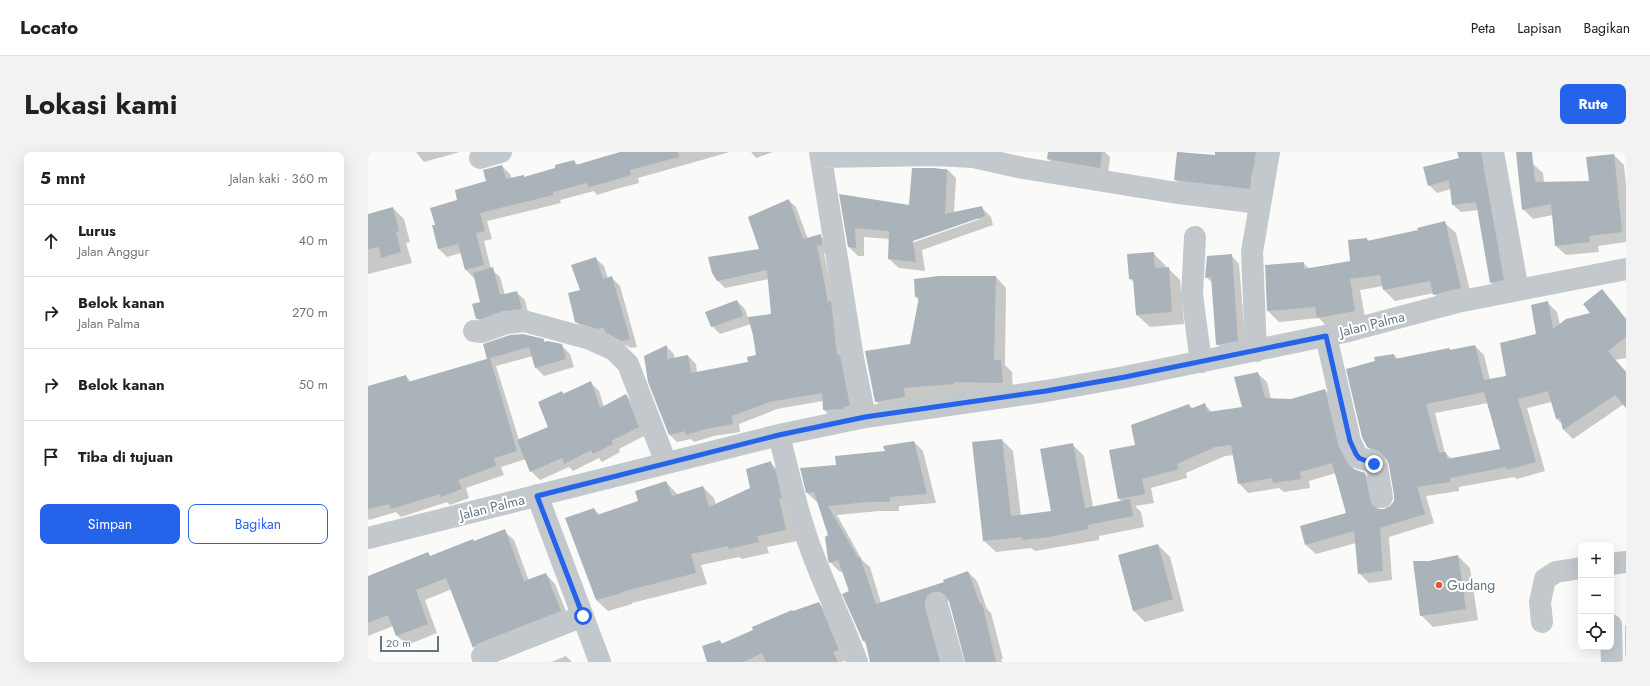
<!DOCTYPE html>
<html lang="id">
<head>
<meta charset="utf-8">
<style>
	:root { --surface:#fff; --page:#f2f2f2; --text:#202124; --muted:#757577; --line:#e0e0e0; --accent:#2563eb }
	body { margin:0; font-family:Jost,sans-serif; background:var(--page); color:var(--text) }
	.controls { position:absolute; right:12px; bottom:12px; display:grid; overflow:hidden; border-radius:8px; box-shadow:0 4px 16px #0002 }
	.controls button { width:36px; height:36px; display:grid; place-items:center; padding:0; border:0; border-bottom:1px solid var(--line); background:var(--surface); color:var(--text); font:20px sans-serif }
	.scale { position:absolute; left:12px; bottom:10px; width:59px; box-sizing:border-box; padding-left:4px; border:2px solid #657683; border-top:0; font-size:11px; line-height:14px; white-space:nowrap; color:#657683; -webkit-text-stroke:3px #fff; paint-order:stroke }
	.stop { position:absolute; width:12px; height:12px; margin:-9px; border:3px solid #2563eb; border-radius:50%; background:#fff }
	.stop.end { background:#2563eb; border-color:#fff; box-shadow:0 1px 4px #0008 }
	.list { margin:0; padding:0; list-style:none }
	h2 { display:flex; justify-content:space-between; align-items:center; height:52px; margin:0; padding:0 16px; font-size:17px }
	h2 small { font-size:13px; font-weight:400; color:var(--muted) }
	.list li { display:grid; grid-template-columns:26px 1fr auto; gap:12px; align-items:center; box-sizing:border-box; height:72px; padding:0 16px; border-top:1px solid var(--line) }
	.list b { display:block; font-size:15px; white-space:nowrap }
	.list p { margin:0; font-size:13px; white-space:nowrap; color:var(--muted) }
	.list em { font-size:13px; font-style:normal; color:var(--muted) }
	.actions { display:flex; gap:8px; padding:12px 16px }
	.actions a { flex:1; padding:9px 0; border:1px solid var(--accent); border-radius:8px; text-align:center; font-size:14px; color:var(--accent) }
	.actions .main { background:var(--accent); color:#fff }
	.icon { flex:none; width:22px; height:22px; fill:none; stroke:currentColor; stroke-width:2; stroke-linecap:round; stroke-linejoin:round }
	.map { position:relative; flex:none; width:1258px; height:510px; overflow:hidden; border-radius:8px }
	header { display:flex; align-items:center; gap:24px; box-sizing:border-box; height:56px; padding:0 20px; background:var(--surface); border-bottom:1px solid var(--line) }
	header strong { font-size:19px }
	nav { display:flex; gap:22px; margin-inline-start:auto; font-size:14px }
	.intro { display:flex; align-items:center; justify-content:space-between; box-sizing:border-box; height:96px; padding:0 24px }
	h1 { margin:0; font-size:28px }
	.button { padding:10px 18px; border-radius:8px; background:var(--accent); color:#fff; font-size:14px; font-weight:700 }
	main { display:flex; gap:24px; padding:0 24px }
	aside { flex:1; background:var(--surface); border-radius:8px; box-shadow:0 4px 16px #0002 }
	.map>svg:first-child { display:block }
</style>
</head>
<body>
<header>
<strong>Locato</strong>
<nav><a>Peta</a><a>Lapisan</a><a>Bagikan</a></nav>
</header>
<div class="intro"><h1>Lokasi kami</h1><a class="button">Rute</a></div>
<main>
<aside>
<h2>5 mnt<small>Jalan kaki · 360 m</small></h2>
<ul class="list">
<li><svg class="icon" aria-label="ahead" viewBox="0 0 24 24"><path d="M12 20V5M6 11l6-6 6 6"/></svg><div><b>Lurus</b><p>Jalan Anggur</p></div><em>40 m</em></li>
<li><svg class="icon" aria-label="right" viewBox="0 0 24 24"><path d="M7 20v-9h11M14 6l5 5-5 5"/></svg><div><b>Belok kanan</b><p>Jalan Palma</p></div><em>270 m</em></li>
<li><svg class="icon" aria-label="right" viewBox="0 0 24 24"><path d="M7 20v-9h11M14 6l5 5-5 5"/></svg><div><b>Belok kanan</b></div><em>50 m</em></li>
<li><svg class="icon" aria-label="arrive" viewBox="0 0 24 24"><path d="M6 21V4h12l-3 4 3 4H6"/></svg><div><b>Tiba di tujuan</b></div></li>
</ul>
<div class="actions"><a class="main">Simpan</a><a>Bagikan</a></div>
</aside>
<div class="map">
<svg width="1258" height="510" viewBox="0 0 1258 510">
	<rect width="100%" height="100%" fill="#fafaf8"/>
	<path fill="#0003" fill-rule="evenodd" d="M48,0h44l-36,10z
		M256,0h106l-92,26 1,5 -23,6 -19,6 -3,-4 -34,9 1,3 -74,18 5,18 -8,2 7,28 9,8 5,18 11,-3 9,8 4,17 -44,10 -8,-9 5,-16 -7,-24h-1l-8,-8 -5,-17 -14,4 -8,-8 -3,-24 23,-24 28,-19 15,-16 8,8 2,5 11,-3 2,2 32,-9 17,-8 4,4z
		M383,0h22l-17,6z
		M681,0h56l5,5 -2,18 -52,-8 -8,-8z
		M810,0l37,4 1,-4h47l-5,45 -75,-9 -8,-9z
		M1090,0h31l22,136 -12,2 -8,-8 -13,-72 -17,2 -8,-7 -2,-16 -14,4 -8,-8 31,-27z
		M1246,3l10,10 2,21v56l-28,4 1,6 -33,3 -10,-9 -3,-31 -20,4 -10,-10 10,-45 10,9 1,9h46z
		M545,17h34l9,9 -2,35 28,-5 9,9 2,8 -71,25 3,21 -26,-3 -10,-9 1,-20 -26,-2v19h-6l-9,-9 -8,-51 69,10zM607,67h5l-71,25 -1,-2z
		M420,48l8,7 12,32 12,-3 8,7 1,10h-5l33,160 -26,4 -7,-7 -1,-9 -46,8 -38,15 1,8 -26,4 -20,6 -3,-3 -14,3 -7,-7 -21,-53 18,-35 7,7v5l14,-3 8,8 1,9 52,-11 8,-7 -6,-31 -31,10 -8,-8 25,-25 8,8 3,9 24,-4 -3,-35 -44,9 -8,-8 44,-30z
		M25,56l11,11 6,23 -4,1 6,20 -44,11v-59z
		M1077,71l11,10 16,66 -27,7 -11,-13 -39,8 -11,-11 -1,-4 -23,4 6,32 -38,6 -9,-10 -40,4 -11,-11 35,-48 7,6 42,-7 15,-23 2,2 50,-10z
		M785,101l12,12 1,3h2l12,12 4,44 -34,3 -13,-12 -2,-32 -5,-4z
		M863,103l8,9 7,85 -21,3 -8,-8 -4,-61 -7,-6z
		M227,106l9,8 4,13 4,-1 8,8 17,61 -6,1 -16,-8 -5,-4 -3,1 -22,-7 -9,-8 5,-31z
		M628,125l10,11 -1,77 7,7 1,21 -49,1 -50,5 1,8 -29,5 -10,-11 35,-56 8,-44 -3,-4z
		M1243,148l15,19v39l-11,2 11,12v34l-2,-2 -51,35 -9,-9 -1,-5 -6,-6 -5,-17 -25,6 18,63 -28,8 -3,-2 -55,10v4l-33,5 8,27 -45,14 3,43 -23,3 -10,-10 -3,-30 -40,11 -10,-9 -5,-18 47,-13 -12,-41 -27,8 1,7 -26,4 -5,-4 -31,5 -9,-10 -5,-28 -9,1 -39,17 1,5 -36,10 3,15 -19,3 6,6 3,15 -45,9v4l-64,11 -4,-3 -35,4 -12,-11 18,-101 11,11 8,65 31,-4 20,-68 12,12 9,51 29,-5 -3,-4 17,-52 53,-41 4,4 12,-4 7,7 31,-4 14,-35 10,9 4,17 20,1 34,-10 9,9 13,55 7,16 11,4 9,10 5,26h6l6,-3 4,-6v-6l-7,-35 -11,-4 -10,-10 27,-91 4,4 51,-10 2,2 24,-5 9,9 6,25 17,-3 31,-42 9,-33 10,10 3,13 32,-12zM1120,251l14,47 -50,9 -7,-6 -10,-40z
		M175,188l2,2 16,3 9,9 4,13 -30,9 -8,-8 -3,-12 -37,10 23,74 31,-13 12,-35 3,3 26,-12 8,8 5,16 22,-12 8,9 12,31 -27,14 1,3 -18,10 -3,-4 -26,13 -4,-4 -29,13 -9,-9 -5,-12 -25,8 3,8 -38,13 3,10 -19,7 -3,-3 -46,15 -5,-5 -27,8 -1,-2v-131l38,-11 5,6 78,-22 -1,-2z
		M546,290l9,9 13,52 -37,3v5h-20l-42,4 25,45 8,7 11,36 64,-20 23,-11 9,9 10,28 4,4 12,46h-2l1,3h-36l-16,-61h-7l3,61h-75l-4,-18 -4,-3 -20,-70 -3,1 -10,-10v-26l-12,-34h-1l-10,-9 30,-27 49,-14z
		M403,311l11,11 15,67 -30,6 2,6 -27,6 -3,-2 -38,8 6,19 -75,19v1l-24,7 -12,-11 -2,-91 6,6 39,-13 27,-20 12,13 25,-8 11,11 2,7 35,-16z
		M136,379l10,9 15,41 17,-7 9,10 15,37 -87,36 -9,-10 -22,-58 -27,11 12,33 -30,12 -10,-9 -4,-10 -25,10v-54l60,-29 3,4z
		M790,393l12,12 14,54 -39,11 -12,-12z
		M1090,404l12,12 8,52 -45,7 -12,-12z
		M451,451l9,10 20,46 -6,3h-134l12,-21 3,3 70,-32z
		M1257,473h1v37h-1z
		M198,504l6,6h-21z"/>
	<path fill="#aab3b9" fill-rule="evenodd" d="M252,0h58l1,5 -49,13 1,5 -23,7 -20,5 -1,-4 -34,9v3l-73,18 5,18 -9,2 8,32 -19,5 -7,-26 -20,5 -6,-24h3l-5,-17 27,-8 -2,-10 31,-9 -3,-11 19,-5 4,14 18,-4v2l31,-9v-3l19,-5 2,5z
		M680,0h54l-2,16 -53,-9z
		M809,0l38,3v-3h41l-3,20 -1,-1 -2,18 -76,-9z
		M1089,0h24l23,128 -14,3 -14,-81 -24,3 -3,-25 -21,6 -5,-19 36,-9z
		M1148,0h16l3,30 54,-1 -3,-24 28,-3 8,78 -33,4 1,6 -35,4 -4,-42 -29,6z
		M544,16h23l12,2 -2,44 37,-8 3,10 -72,25 3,21 -28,-3 1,-28 -34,-3 1,20 -8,-1 -9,-53 70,11z
		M421,47l14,40 18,-5 1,12 -5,-1 11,57 3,-1 6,54h3l10,51 -7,1v2l-20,1 -1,-17 -53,9 -37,14 1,8 -27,5 -20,6 -1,-4 -16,4 -21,-53 -4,-26 23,-11v14l21,-4 3,18 57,-11 -1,-5 9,-2 -3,-20 -5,-18 23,-3 -4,-44 -50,11 -5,-8 -4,-16 51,-8 -11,-32z
		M25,55l6,24 -3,1 5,20 -20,6 -2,-11 -11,2v-35z
		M1077,69l16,67 -28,7 -3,-14 -47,9 -3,-15 -30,4 5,32 -38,7 -2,-11 -48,4 -2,-46 39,-3v7l46,-8 -2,-21 19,-2v3l51,-11 -1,-2z
		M786,100l1,16 14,-1 3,45 -36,3 -3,-36h-4l-2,-25z
		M864,102l6,87 -22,4 -5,-68 -6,1 2,-22z
		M228,105l7,22 9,-3 18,63 -8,2 -17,-9 -1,-5 -6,2 -23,-7 -7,-29 12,-3 -9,-25z
		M125,115l7,28 17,-4 5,18 -19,2 -22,8h-5l-4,-15 8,-2 -7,-29z
		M571,124h57l-2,84h7l2,23 -49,-1v2l-50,4 1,9 -30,5 -10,-51 45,-7 9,-47h-4l-1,-18z
		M1234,137l24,30v18l-18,14 18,21v36l-11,-13 -52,35 -3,-12 -4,1 -8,-28 -30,8 18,63 -29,8 -1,-3 -56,11v4l-33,5 8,27 -45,14 3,43 -25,3 -4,-43 -49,14 -5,-19 46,-13 -14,-50 -32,9 1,7 -28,4 -1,-5 -34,6 -7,-39 -16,2 -38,17 2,5 -37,10 3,15 -27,5 -9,-49 26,-5 -4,-20 58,-21 1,5 15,-6 3,9 34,-5 -8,-30 24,-5 7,26 26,1 34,-10 13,55 7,15 4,7 7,4 9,3 5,26 2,6 5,4h7l6,-3 4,-5v-6l-5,-30 -3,-7 -6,-6 -13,-5 -5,-10 -16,-68 29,-8 -1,-4 20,-3 1,5 54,-11 1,2 25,-5 9,35 22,-4 -6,-33 36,-9 -5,-29 17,-4 5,28 13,-10 24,-6 -7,-9zM1116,240l16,57 -53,10 -1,-7 -7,1 -13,-49z
		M369,148l6,16 -32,11 -6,-15z
		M155,182l21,5v3l4,-1 14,3 4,15 -31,9 -6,-21 -42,12 -4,-15 27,-9z
		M122,206l27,93 -23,7 2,8 -38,14 4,9 -21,8 -1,-3 -49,15 -2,-5 -21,5v-123l38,-11 2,7z
		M223,229l9,27 26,-14 13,33 -28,14 2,3 -20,10 -2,-4 -27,14 -2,-6 -32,14 -13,-32 31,-13 -10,-25 24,-11 1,3z
		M634,287l9,77 40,-5 -11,-62 33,-6 12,65 45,-9 3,17 -45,9v4l-39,8 -27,3v-3l-39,4 -11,-99z
		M546,289l13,53 -37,3v5h-21l-41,4 30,52 2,-1 16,47 68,-22 -1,-2 25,-9 12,33 2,-1 14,59h-31l-16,-61 -4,-6 -5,-3h-7l-5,3 -3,6v6l15,55h-70l-5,-22 -2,1 -21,-47 7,-3 -11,-31 -9,3 -1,-3 -3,-23 3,-2 -14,-43 -8,1 -6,-25 36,-3 -1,-9 50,-5 -2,-5z
		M403,309l2,9 2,-1 7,29h-3l7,32 -29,6 2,6 -30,7 -1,-3 -37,8 5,19 -75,19 1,1 -26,7 -31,-82 29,-10 3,7 41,-14 -3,-10 31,-10 6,15 31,-10 6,21 41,-19 -4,-19z
		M137,377l19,52 22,-8 15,38 -84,33 -4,4 -27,-70 -30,12 12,34 -32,12 -8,-21 -20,8v-47l60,-24 2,4 43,-17 1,2z
		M790,392l15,55 -40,12 -15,-56z
		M1090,403l8,54 -46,7 -7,-55h16z
		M451,450l20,48 -6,2 5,10h-72l-4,-9 -19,9h-36l-5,-16 18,-6 1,4 32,-14 -1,-3 40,-17 1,1z"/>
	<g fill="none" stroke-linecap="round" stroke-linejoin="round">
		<path stroke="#c3c8cc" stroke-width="22" d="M452,0l33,206 12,59
			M1125,0l25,138
			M453,5l114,-2 38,2 50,11 148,24 88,11
			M112,6l21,-6
			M827,85l-3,58 9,67
			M106,179l8,1 25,-9 17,-2 66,18 24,11 14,14 38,99
			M958,184l24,105 6,13 3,4 12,3 6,6 5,30
			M888,199l-4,-99 17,-100
			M411,283c8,31 15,64 25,94 14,46 37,88 53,133
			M169,343l63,167
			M0,386l411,-103 86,-18 181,-26 79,-14 219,-45 113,-30 169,-33
			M1243,412l15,-2
			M569,452l16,58
			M1174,470l-2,-20 5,-23 11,-7 25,-4
			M1243,473l1,37
			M114,504l101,-40"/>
	</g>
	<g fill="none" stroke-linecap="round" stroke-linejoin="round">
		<path stroke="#2563eb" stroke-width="5" d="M215,464l-46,-120 242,-61 86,-18 181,-26 79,-14 201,-41 24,105 6,13 3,4 15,6"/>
	</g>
	<circle fill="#e4572e" stroke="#fff" stroke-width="1.5" cx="1071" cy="433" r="4"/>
	<g text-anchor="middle" stroke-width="4" stroke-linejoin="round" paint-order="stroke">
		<g font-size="14" fill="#657683" stroke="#fff">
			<text transform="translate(1004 172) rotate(-14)" y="5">Jalan Palma</text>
			<text transform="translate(124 355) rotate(-14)" y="5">Jalan Palma</text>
		</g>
		<g font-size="14" fill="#657683" stroke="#fff" text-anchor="start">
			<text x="1079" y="438">Gudang</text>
		</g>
	</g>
</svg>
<div class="controls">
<button>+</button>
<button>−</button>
<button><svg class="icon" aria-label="locate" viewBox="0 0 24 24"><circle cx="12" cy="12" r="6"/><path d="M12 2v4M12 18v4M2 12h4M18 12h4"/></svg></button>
</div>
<div class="scale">20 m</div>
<div class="stop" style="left:215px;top:464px"></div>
<div class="stop end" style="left:1006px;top:312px"></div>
</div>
</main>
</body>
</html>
